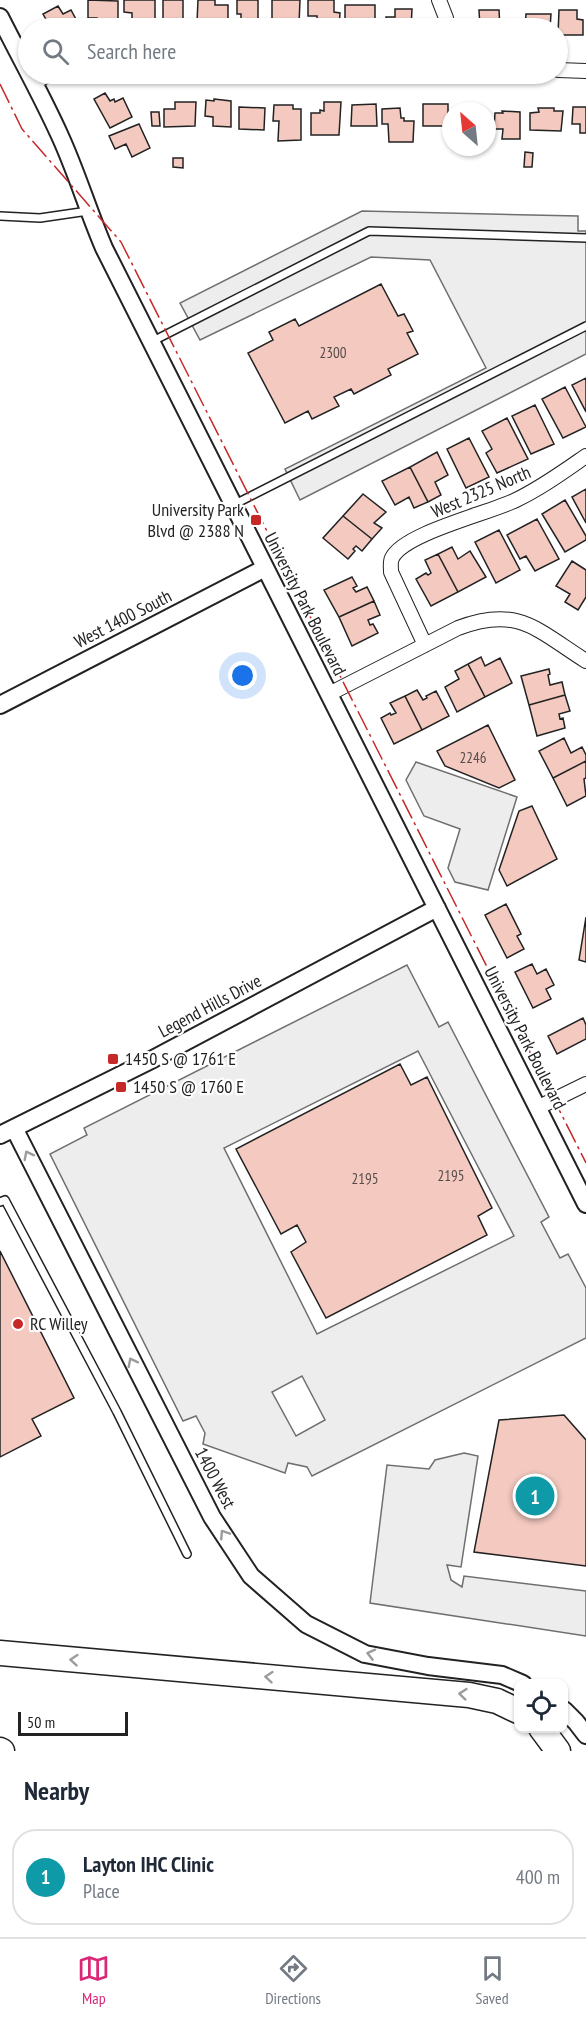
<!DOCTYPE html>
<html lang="en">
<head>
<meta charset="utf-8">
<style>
	:root { --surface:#fff; --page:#f2f2f3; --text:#1f2937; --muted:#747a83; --line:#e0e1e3; --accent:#db2777 }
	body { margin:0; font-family:"PT Sans Narrow",sans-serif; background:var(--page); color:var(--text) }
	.controls { position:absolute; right:18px; bottom:18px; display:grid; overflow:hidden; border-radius:12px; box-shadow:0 2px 4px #0004 }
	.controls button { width:54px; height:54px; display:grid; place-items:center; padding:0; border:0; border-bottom:2px solid var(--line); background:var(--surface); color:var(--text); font:30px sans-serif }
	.compass { position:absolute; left:442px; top:102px; width:54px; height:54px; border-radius:50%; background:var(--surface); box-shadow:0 2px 4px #0004; rotate:333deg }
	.scale { position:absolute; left:18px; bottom:15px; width:110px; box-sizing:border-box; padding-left:6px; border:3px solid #222; border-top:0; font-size:16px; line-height:21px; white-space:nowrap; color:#222; -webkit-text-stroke:4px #fff; paint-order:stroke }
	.you { position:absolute; left:243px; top:676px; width:21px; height:21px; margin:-15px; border:4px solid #fff; border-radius:50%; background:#1a73e8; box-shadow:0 0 0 9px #1a73e833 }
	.badge { display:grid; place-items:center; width:39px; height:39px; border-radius:50%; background:var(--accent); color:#fff; font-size:20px; font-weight:700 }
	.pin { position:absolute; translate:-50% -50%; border:3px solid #fff; box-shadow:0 2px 6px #0006 }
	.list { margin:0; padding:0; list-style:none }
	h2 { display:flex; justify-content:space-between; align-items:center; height:78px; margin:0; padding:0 24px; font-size:26px }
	h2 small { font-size:20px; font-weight:400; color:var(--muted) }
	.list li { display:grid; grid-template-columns:39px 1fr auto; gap:18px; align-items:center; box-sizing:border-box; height:96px; margin:0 12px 12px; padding:0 12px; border:2px solid var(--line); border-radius:24px }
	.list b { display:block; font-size:22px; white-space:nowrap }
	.list p { margin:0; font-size:20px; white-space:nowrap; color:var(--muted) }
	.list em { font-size:20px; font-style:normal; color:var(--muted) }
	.icon { flex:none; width:33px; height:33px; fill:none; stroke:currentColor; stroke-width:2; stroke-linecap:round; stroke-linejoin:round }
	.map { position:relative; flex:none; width:586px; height:1751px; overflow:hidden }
	.search { position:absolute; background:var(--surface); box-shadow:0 2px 4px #0004; left:18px; right:18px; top:18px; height:66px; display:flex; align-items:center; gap:15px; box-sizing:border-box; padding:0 21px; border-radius:33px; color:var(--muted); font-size:22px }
	.sheet { height:186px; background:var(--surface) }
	nav { display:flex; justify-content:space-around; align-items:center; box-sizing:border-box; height:84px; border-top:2px solid var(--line); background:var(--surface); font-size:16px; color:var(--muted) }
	nav a { display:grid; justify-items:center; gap:3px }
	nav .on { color:var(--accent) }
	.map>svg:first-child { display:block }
</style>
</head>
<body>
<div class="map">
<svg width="586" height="1751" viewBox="0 0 586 1751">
	<rect width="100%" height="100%" fill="#fff"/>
	<path fill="#ededed" stroke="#6f6f6f" stroke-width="1.5" fill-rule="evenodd" d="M362,211l216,5v15h8v123l-286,146 -15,-31 201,-101 -56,-108 -59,-3 -171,83 -20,-37z
		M416,762l101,35 -29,93 -33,-8 -7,-14 12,-39 -36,-13 -18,-36z
		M407,965l32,62 9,-5 101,195 -8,5 19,36 8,-4 18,34v50l-274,138 -5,-9 -19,-4 -3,10 -82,-29 2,-11 -9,-17 -13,5 -133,-267 37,-19 -3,-7zM418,1051l96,185 -197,98 -93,-186zM302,1376l23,44 -29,16 -24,-44z
		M464,1453l14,3 -17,111 -14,-2 4,15 11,7 2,-11 122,15v45l-216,-33 17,-138 42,4 6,-9z"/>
	<path fill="#f3c9c0" stroke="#222" stroke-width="1.5" d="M88,0l30,1v24h-21v-7h-9z
		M124,0h31v20h-23v-7l-8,-1z
		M163,0h20v25l-20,-1z
		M198,0h17v5h13v18l-31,-1z
		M237,0h21v28h-17v-14h-4z
		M272,0h28l-1,24h-27z
		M308,0h26v12l6,1 -1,15h-18v-8l-4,-1v-3h-9z
		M345,5h30v22l-19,1v-2h-11z
		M58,6l5,8 8,-4 8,15 -7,3h-21l-8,-14z
		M395,9h17l-1,19h-25v-11h9z
		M479,10h20l1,18h-20z
		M559,10h18v9l6,1v15h-25z
		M526,14h25l-1,14h-25z
		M105,93l5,8 4,-2 1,3 8,-4 9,19 -22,11 -16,-29z
		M214,99l17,2v26l-18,-1v-9l-8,-1 1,-16 8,1z
		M175,102h21l-1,24 -31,1v-18h11z
		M324,102h17l-2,33h-28v-22h9v-3l4,1z
		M376,104l1,22h-26l1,-21z
		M423,104h25v22h-25z
		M274,105h19v4h8v31l-23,1 1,-20h-6z
		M239,107l26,1 -1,22 -25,-1z
		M573,107h13v26h-6v-9h-8z
		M400,108l1,10h3v3h10l-1,21h-24l-1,-18h-6v-15z
		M538,108h16v3h9l-2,20 -31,-1v-17l9,-1z
		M502,111l18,1v27h-18l1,-10h-9l1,-16h8z
		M151,112h8l1,14h-8z
		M139,124l11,24 -18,9 -6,-13 -11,5 -6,-13z
		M525,152l8,1 -1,14h-8z
		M173,158h10v10l-10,-1z
		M381,284l17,32 6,-2 9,17 -6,2 11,21 -30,15 3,6 -37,19 -3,-5 -17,8 5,9 -27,13 -4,-8 -23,12 -37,-70 25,-13 -4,-8 26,-13 4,7z
		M586,378v34l-14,-27z
		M565,387l21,40 -23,11 -21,-39z
		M535,405l19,39 -23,10 -19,-38z
		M507,418l21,41 -31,14 -11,-20 6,-4 -10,-18z
		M469,438l20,39 -23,11 -19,-39z
		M437,452l11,23 -13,7 6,13 -13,7 -18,-35z
		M410,467l18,35 -14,6 -5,-11 -14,8 -13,-24z
		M586,489v34l-14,-26z
		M363,494l23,18 -12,11 8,5 -10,11 -29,-23z
		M565,500l21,36v4l-21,12 -23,-38z
		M343,516l29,23 -10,12 -6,-5 -3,3 2,2 -7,8 -25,-21z
		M537,519l22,40 -24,12 -9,-15 -6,3 -13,-24z
		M499,530l21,40 -24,13 -21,-41z
		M452,547l6,12 12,-8 16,26 -28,15 -20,-38z
		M438,554l20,38 -27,14 -15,-27 10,-6 2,2 3,-2 -6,-13z
		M572,561l14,9v27l-8,13 -13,-8 5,-8 -14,-8z
		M352,577l5,9 -4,2 3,4 11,-5 7,14 -35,16 -15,-27z
		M374,601l6,14 -12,5 2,5 3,-1 5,9 -26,13 -13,-29z
		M481,657l4,9 15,-8 12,25 -27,14 -17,-33z
		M468,664l17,33 -28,15 -12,-25 14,-8 -4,-8z
		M549,669l1,5 -2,1 2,10 12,-3 3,13 -36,10 -8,-29z
		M417,690l6,10 4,-2 -1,-2 10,-5 13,25 -27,14 -17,-34z
		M565,695l5,16 -11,3 1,5 3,-1 2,10 -28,8 -8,-31z
		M405,696l17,34 -28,14 -13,-26 9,-5 1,2 5,-2 -6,-10z
		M488,725l27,55 -16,8 -54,-22 -8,-15z
		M564,738l7,15 11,-6 4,8v6l-33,17 -14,-27z
		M586,761v17l-2,1 2,17 -19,10 -14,-28z
		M532,806l25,53 -50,27 -8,-16 20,-59z
		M506,904l15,30 -4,2 7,13 -17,9 -22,-43z
		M586,917v45l-7,-2z
		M532,964l5,10 9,-5 8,16 -8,4 5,10 -18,9 -18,-36z
		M583,1018l3,7v14l-29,15 -9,-18z
		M400,1064l11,21 16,-8 65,131 -14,8 9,19 -161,83 -35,-66 15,-10 -9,-17 -16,9 -45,-85z
		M0,1251l74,147 -42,21 9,17 -41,21z
		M564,1415l22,25v126l-112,-14 25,-132z"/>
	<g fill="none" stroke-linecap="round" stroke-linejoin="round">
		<defs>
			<path id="service" d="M0,216l40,2 48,-7
				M151,342l218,-111 217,7
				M235,504l351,-178
				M0,1202l5,-2 112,212 70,142"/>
			<path id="minor" d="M439,0l7,18v10
				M558,70l28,1
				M33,82l18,-8
				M425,645l-34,-73c0,-5 -1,-10 1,-14 12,-25 98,-45 124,-58 25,-12 47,-28 70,-44
				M329,694l129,-66c60,-23 79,2 128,33
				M539,1107l47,-23"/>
			<path id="tertiary" d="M0,17c20,40 42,79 60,119 17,37 28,75 44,112l482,956
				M0,705l265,-137
				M14,1128l198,389 39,59 55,48 59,30 63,12 74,9 21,9
				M0,1135l153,-76 284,-151
				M564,1710l12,12 10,13"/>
			<path id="motorway" d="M0,1653l469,42 28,6 21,10
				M541,1728l17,23
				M0,1750l2,1"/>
		</defs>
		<use href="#service" stroke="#222" stroke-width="10"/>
		<use href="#minor" stroke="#222" stroke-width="16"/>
		<use href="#tertiary" stroke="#222" stroke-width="20"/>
		<use href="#motorway" stroke="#222" stroke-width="27"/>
		<use href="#service" stroke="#fff" stroke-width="7"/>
		<use href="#minor" stroke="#fff" stroke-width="14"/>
		<use href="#tertiary" stroke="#fff" stroke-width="16"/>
		<use href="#motorway" stroke="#fff" stroke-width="24"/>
		<path stroke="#c62828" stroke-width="1.5" stroke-dasharray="21 4.5 3 4.5" stroke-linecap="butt" d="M0,84l22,45 99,113 465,921"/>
	</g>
	<defs><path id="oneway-chevron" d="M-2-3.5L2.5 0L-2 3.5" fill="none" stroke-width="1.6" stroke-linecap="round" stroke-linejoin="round" transform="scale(1.5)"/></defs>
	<g stroke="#9c9c9c">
		<use href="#oneway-chevron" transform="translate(28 1155) rotate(-117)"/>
		<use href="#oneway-chevron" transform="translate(132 1362) rotate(-117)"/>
		<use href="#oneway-chevron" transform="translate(224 1534) rotate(-123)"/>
		<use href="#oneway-chevron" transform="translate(371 1654) rotate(-166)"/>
		<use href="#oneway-chevron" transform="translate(74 1660) rotate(-175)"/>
		<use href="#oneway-chevron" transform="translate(269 1677) rotate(-175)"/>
		<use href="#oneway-chevron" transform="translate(463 1694) rotate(-174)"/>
	</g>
	<g fill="#c62828" stroke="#fff" stroke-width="2">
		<rect x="250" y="514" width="12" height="12" rx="3"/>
		<rect x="107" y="1053" width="12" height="12" rx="3"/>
		<rect x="115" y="1081" width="12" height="12" rx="3"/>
		<circle cx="18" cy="1324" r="6"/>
	</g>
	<g text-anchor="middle" stroke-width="4.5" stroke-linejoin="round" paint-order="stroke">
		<g font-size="15" fill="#564c4a">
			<text x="333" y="358">2300</text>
			<text x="473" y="763">2246</text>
			<text x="451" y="1181">2195</text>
			<text x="365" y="1184">2195</text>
		</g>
		<g font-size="18" fill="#222" stroke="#fff">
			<text transform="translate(481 492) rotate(-23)" y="6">West 2325 North</text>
			<text transform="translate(305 604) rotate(63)" y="6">University Park Boulevard</text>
			<text transform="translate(123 619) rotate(-27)" y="6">West 1400 South</text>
			<text transform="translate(210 1006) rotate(-28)" y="6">Legend Hills Drive</text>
			<text transform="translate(525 1038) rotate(63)" y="6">University Park Boulevard</text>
			<text transform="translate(215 1478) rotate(62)" y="6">1400 West</text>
		</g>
		<g font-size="18" fill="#222" stroke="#fff" text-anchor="start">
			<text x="244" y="516" text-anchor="end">University Park<tspan x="244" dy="21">Blvd @ 2388 N</tspan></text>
			<text x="125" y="1065">1450 S @ 1761 E</text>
			<text x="133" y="1093">1450 S @ 1760 E</text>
			<text x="30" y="1330">RC Willey</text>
		</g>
	</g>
</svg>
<div class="controls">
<button><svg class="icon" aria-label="locate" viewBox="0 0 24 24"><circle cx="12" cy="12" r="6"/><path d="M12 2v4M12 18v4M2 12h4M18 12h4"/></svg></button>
</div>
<svg class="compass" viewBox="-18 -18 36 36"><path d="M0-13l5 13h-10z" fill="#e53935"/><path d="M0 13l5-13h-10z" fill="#747a83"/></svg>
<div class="scale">50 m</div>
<div class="you"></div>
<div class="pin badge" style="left:535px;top:1496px;background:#0f9aa8">1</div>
<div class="search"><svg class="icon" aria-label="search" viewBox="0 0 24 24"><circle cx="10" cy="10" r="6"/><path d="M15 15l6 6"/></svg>Search here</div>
</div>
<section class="sheet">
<h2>Nearby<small></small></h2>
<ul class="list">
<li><span class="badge" style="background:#0f9aa8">1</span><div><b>Layton IHC Clinic</b><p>Place</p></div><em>400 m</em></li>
</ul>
</section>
<nav>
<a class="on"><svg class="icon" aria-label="map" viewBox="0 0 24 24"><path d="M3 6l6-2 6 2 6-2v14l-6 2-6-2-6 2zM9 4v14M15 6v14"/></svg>Map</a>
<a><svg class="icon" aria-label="directions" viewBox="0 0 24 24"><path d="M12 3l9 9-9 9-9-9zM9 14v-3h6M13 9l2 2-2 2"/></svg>Directions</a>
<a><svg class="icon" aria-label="saved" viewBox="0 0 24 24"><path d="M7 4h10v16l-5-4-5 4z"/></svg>Saved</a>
</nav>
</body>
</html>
